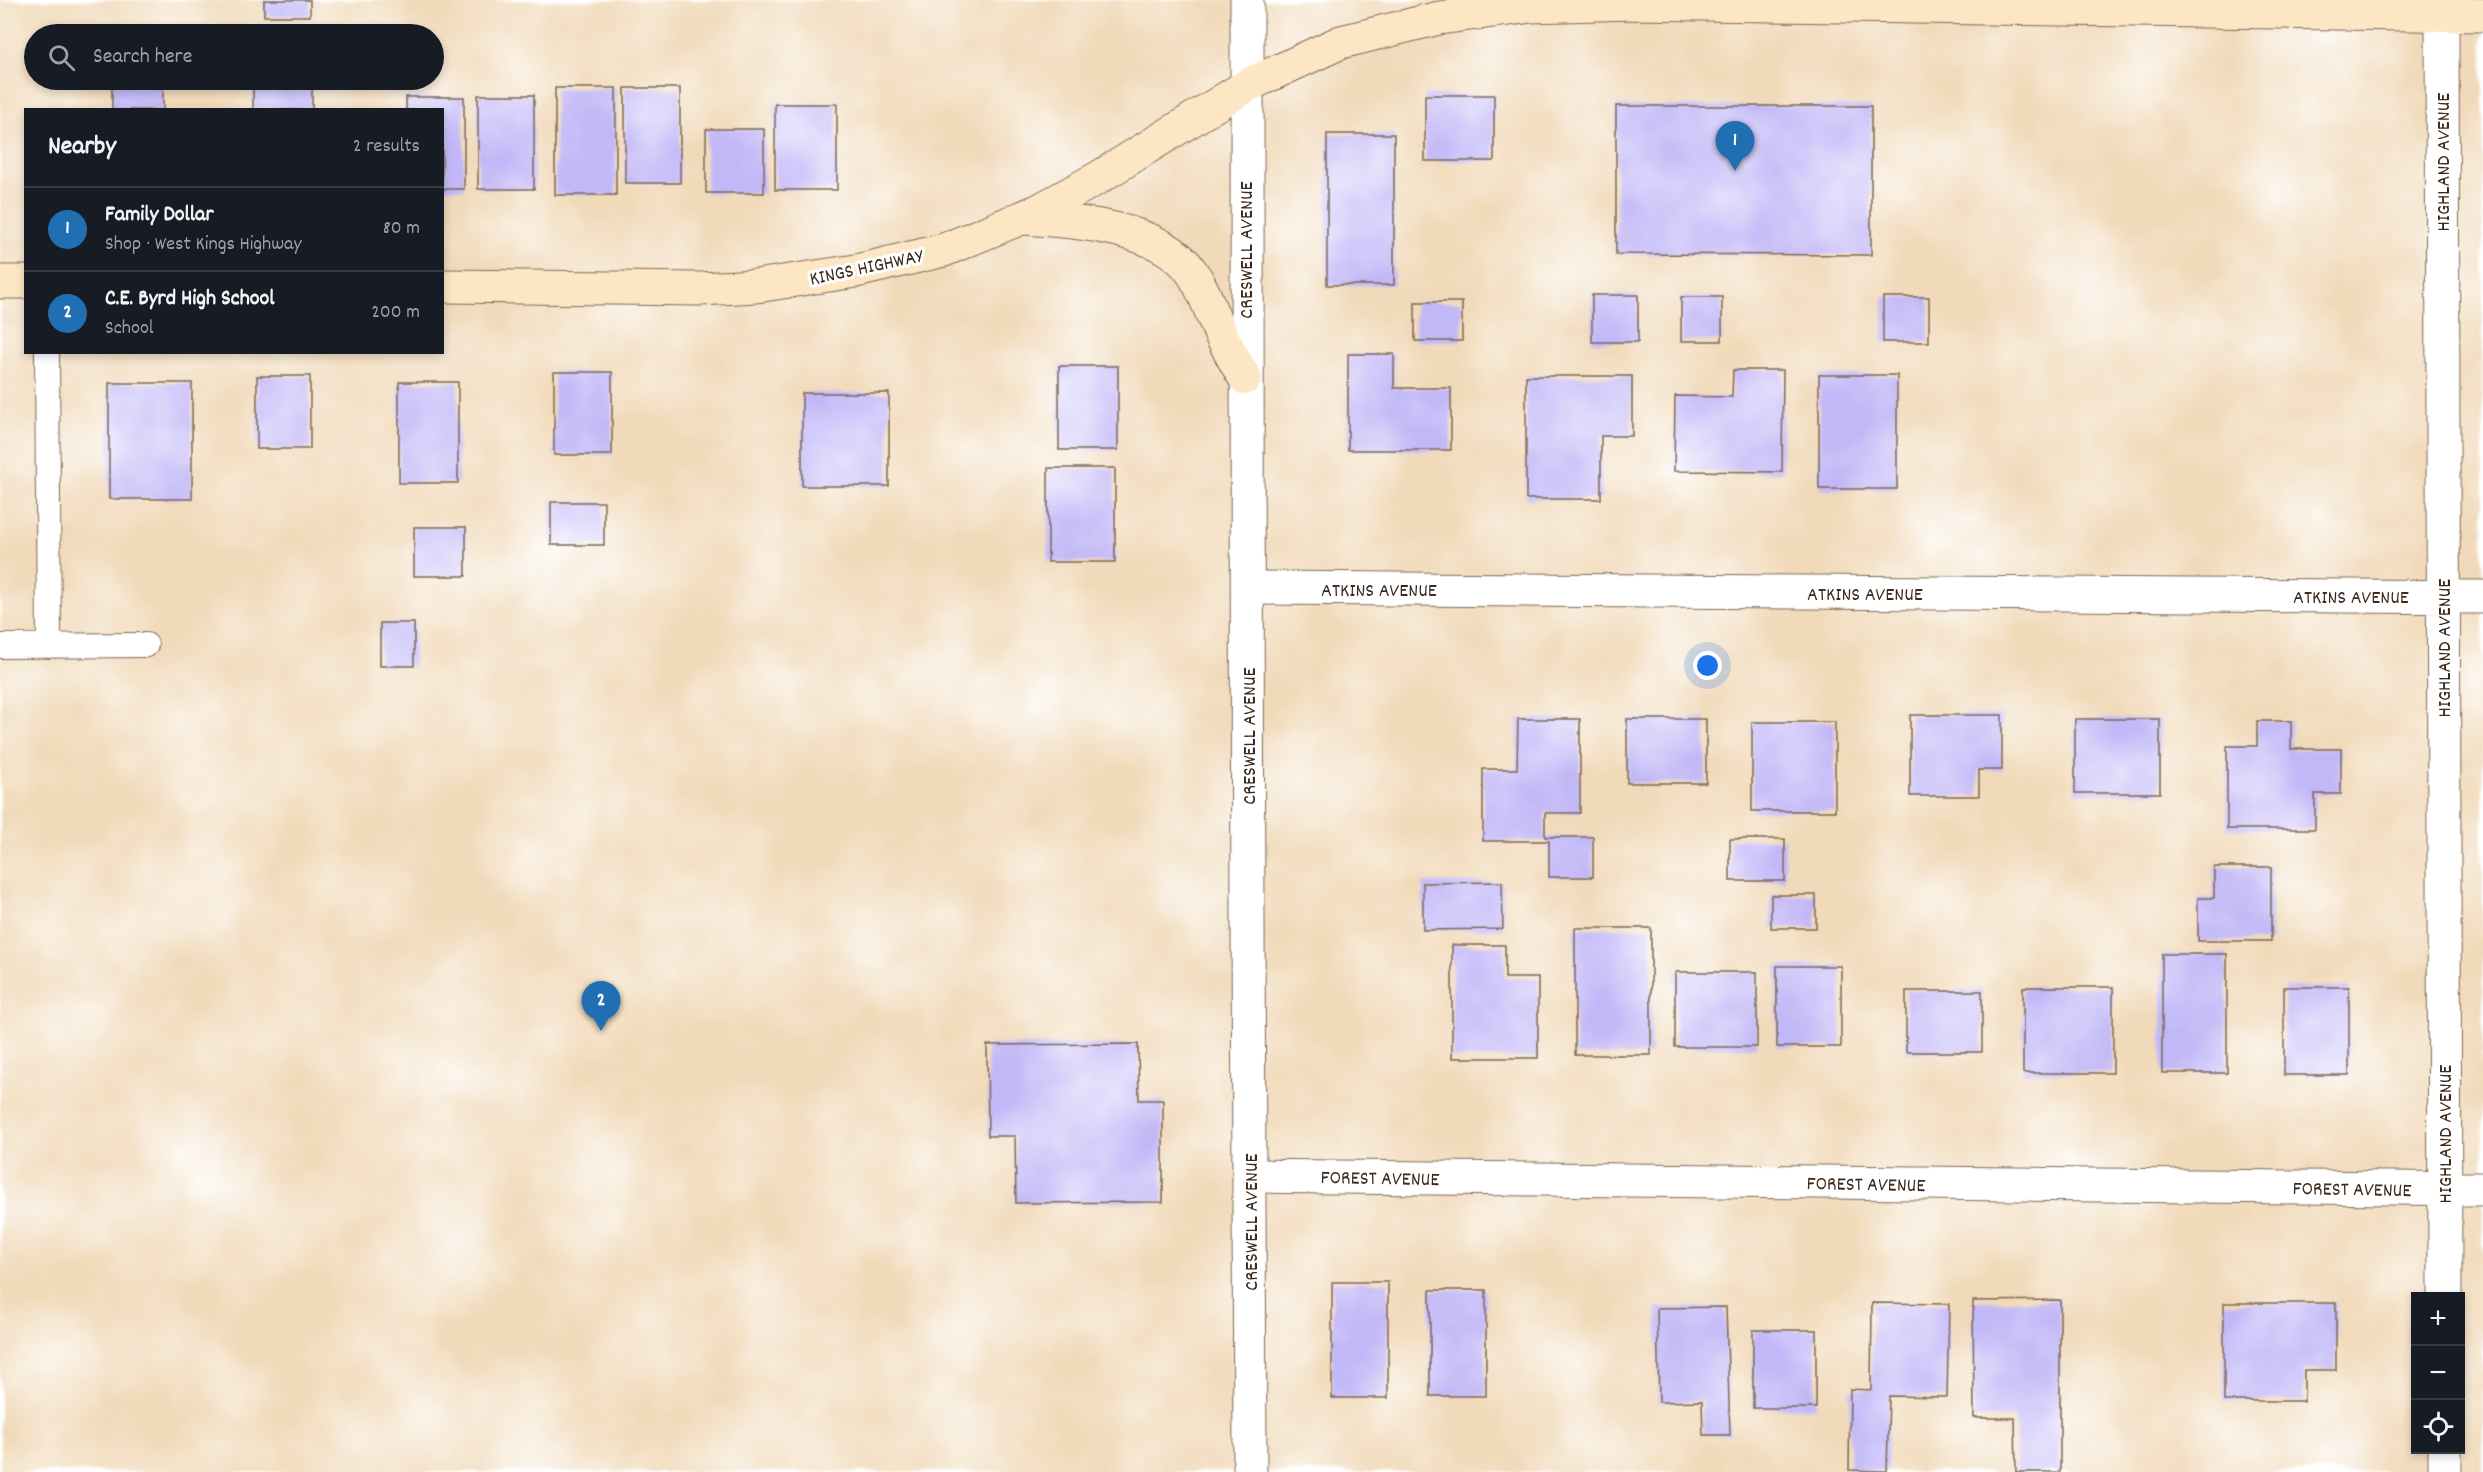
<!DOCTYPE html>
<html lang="en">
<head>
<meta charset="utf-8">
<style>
	:root { --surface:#171b24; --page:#242831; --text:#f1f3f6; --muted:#9ea1a6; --line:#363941; --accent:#1f6fb2 }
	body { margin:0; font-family:Dekko,sans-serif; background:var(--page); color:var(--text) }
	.controls { position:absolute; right:18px; bottom:18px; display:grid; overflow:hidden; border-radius:0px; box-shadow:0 3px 9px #0003 }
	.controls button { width:54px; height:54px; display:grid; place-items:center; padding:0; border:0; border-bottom:2px solid var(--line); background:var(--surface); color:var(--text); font:30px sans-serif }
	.you { position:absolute; left:1708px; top:666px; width:21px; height:21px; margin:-15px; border:4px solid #fff; border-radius:50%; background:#1a73e8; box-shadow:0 0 0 9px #1a73e833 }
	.badge { display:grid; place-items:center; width:39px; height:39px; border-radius:50%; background:var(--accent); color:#fff; font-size:20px; font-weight:700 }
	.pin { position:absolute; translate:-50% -50px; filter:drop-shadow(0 2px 3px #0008) }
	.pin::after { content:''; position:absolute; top:32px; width:21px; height:18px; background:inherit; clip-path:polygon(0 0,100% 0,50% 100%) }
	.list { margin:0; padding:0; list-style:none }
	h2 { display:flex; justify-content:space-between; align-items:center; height:78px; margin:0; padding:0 24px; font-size:26px }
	h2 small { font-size:20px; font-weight:400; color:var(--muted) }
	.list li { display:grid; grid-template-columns:39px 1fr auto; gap:18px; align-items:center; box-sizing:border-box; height:84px; padding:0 24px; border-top:2px solid var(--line) }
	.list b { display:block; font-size:22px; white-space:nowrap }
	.list p { margin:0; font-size:20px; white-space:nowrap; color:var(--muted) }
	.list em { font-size:20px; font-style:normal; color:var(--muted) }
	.icon { flex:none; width:33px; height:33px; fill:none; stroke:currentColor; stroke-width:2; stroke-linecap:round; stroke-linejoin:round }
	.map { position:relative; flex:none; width:2483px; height:1472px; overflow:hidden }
	.search { position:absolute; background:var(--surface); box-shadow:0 3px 9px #0003; left:24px; top:24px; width:420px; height:66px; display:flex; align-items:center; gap:15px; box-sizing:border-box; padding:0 21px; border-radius:33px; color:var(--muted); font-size:22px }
	.panel { position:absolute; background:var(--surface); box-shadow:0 3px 9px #0003; left:24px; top:108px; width:420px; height:246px; border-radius:0px }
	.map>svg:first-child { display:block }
</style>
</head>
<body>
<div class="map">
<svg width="2483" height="1472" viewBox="0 0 2483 1472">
	<rect width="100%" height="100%" fill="#fff"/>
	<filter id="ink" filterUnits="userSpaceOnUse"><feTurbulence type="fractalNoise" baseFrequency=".0167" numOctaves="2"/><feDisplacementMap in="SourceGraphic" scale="12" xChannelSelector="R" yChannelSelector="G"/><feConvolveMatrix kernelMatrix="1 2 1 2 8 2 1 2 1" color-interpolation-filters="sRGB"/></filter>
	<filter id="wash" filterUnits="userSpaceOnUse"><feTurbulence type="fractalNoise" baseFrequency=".008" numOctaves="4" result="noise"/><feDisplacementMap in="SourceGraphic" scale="24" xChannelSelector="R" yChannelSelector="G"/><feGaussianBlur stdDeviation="1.35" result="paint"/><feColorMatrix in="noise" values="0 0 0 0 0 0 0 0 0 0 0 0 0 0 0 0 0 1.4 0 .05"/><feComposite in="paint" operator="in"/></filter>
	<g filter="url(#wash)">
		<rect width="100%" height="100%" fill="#f1daba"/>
		<g id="blocks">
			<path fill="#c2b8f7" d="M264,0h46v16h-46z
				M112,80h51v30h-51z
				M253,80h59v30h-59z
				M555,88h61v107h-61z
				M625,88h55v95h-55z
				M478,95h56v94h-56z
				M1425,95h69v66h-69z
				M406,97h58v92h-22v-79h-36z
				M775,104h62v86h-62z
				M1616,106h255v149l-255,-1z
				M706,129h58v64h-58z
				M1327,134h67v151h-67z
				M1592,295h46v47h-46z
				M1681,297h41v44h-41z
				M1883,297h46v45h-46z
				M1415,302h47v39h-47z
				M1348,354h46v34h57v62h-103z
				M1059,366h59v84h-59z
				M1733,370h50l-1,102 -108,-1 1,-75 57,1z
				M554,372h58v83h-58z
				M1819,375h78v114h-78z
				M257,376h53v73h-53z
				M1526,376h106v60h-31v63h-75z
				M399,382h59v101h-59z
				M109,383h83v116h-83z
				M802,393h87v93h-87z
				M1048,468h67v94h-67z
				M551,502h53v43h-53z
				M414,527h52v49h-52z
				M380,623h34v43h-34z
				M1910,715h92v55h-23v26h-69z
				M1518,719h62v94h-35v24h48v40h-44v-36h-66v-72h34z
				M1627,719h79v64h-79z
				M2075,719h85v74h-85z
				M2257,721h34v28h50v45h-26v35h-88v-83h30z
				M1752,722h83v89h-83z
				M1730,839h55v42h-55z
				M2214,867h57v74h-73v-43h16z
				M1502,882l1,47 -80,1v-47z
				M1771,895h45v33h-45z
				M1575,928h76v127h-76z
				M1452,945h53v33h33v80h-86z
				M2162,954h65v119h-65z
				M1777,966h64v81h-64z
				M1675,972h82v75h-82z
				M2023,987h90v86h-90z
				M2284,987h65v88h-65z
				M1906,991h76v61h-76z
				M1138,1044l1,56h24v102l-147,1 -1,-67h-27l-1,-91z
				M1332,1282h56v116h-56z
				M1430,1290h56v106h-56z
				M2060,1300v172h-44l-1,-54h-41l-1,-117z
				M1872,1303l77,1 -2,93 -58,-1 -2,75 -38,-1 1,-81 21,1z
				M2224,1303h112v67h-32v31h-80z
				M1726,1307l4,128h-27l-1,-34 -43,1 -2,-94z
				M1753,1330h63v78h-63z"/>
		</g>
	</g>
	<g filter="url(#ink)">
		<use href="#blocks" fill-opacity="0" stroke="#7b6855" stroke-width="1.5"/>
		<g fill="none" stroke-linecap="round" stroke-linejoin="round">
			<defs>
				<path id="service" d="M47,352l2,294
					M0,646l146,-1"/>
				<path id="minor" d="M2442,0l3,1296
					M1248,588l1235,9
					M1250,1176l1233,13
					M2445,1450v22"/>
				<path id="tertiary" d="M1247,0c-3,491 3,981 3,1472"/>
				<path id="secondary" d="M1024,218c50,3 136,9 167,53 11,15 17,33 24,50 8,20 19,39 30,57
					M0,282h26
					M442,286l258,3 56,-3 100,-15 88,-21 94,-39 60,-33 148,-92 95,-44 98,-24 92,-12 101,-3 851,12"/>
			</defs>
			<use href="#service" stroke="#7b6855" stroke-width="26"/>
			<use href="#minor" stroke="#7b6855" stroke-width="35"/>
			<use href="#tertiary" stroke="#7b6855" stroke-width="35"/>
			<use href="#secondary" stroke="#7b6855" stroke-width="35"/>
			<use href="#service" stroke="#fff" stroke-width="24"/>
			<use href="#minor" stroke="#fff" stroke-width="33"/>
			<use href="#tertiary" stroke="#fff" stroke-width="33"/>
			<use href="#secondary" stroke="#fce6c4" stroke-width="33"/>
		</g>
	</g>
	<g text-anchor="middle" stroke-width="6" stroke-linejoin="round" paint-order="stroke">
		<g font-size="20" fill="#3b2a1e" stroke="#fff">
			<text transform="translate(2442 162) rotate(-90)" y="7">HIGHLAND AVENUE</text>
			<text transform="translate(1245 250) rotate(-90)" y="7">CRESWELL AVENUE</text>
			<text transform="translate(866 266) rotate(-12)" y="7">KINGS HIGHWAY</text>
			<text x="1379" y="596">ATKINS AVENUE</text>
			<text x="1865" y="600">ATKINS AVENUE</text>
			<text x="2351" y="603">ATKINS AVENUE</text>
			<text transform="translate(2443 648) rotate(-90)" y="7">HIGHLAND AVENUE</text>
			<text transform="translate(1248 736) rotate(-90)" y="7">CRESWELL AVENUE</text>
			<text transform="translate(2444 1134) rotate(-90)" y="7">HIGHLAND AVENUE</text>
			<text transform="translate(1380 1177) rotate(1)" y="7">FOREST AVENUE</text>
			<text transform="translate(1866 1183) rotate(1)" y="7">FOREST AVENUE</text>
			<text transform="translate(2352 1188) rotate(1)" y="7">FOREST AVENUE</text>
			<text transform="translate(1250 1222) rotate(-90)" y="7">CRESWELL AVENUE</text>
		</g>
	</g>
</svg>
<div class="controls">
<button>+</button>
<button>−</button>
<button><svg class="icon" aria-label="locate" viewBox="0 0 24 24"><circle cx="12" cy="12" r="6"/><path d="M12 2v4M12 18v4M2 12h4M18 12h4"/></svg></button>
</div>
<div class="you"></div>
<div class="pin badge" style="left:1735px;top:171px">1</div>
<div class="pin badge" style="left:601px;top:1031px">2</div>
<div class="search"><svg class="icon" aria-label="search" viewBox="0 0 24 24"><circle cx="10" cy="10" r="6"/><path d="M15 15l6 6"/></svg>Search here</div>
<section class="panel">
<h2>Nearby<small>2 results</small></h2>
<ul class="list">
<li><span class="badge">1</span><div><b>Family Dollar</b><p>Shop · West Kings Highway</p></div><em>80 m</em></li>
<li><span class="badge">2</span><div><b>C.E. Byrd High School</b><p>School</p></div><em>200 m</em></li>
</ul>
</section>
</div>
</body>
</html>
